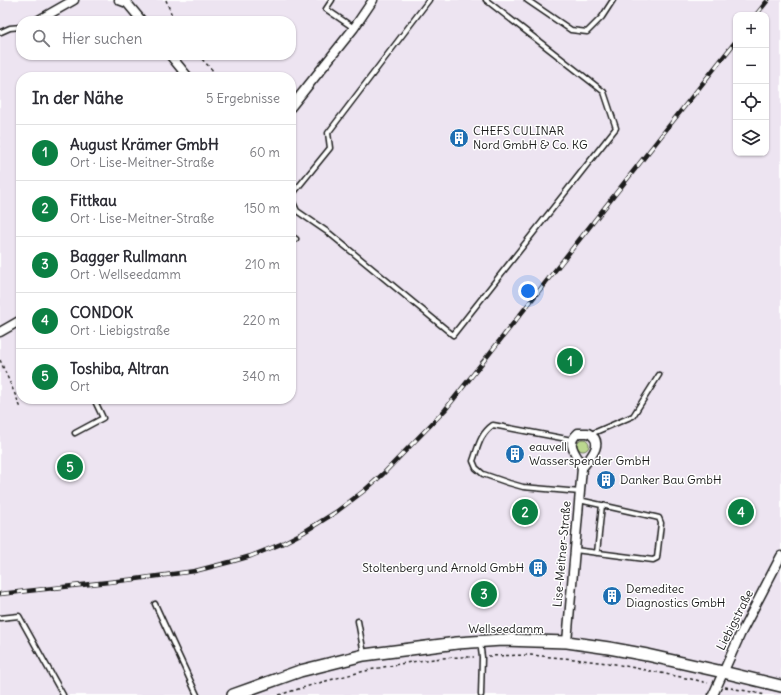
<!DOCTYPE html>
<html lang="de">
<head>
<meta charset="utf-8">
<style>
	:root { --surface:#fff; --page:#f2f2f3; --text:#2b2b33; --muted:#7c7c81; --line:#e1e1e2; --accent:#0b8043 }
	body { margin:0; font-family:Delius,sans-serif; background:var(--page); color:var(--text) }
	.controls { position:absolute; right:12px; top:12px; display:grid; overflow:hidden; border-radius:8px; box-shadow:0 1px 3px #0004 }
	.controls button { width:36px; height:36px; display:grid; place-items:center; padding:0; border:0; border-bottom:1px solid var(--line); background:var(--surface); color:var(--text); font:20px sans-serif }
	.you { position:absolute; left:528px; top:291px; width:14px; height:14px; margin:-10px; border:3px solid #fff; border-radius:50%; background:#1a73e8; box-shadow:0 0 0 6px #1a73e833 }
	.badge { display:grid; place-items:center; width:26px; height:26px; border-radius:50%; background:var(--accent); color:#fff; font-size:13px; font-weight:700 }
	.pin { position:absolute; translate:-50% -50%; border:2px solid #fff; box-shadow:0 1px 4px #0006 }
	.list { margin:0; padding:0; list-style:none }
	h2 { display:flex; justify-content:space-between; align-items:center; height:52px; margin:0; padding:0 16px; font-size:17px }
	h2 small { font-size:13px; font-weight:400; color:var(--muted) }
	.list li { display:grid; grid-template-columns:26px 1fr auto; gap:12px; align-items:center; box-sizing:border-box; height:56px; padding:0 16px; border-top:1px solid var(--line) }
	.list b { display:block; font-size:15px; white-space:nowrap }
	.list p { margin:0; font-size:13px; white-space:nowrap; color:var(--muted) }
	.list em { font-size:13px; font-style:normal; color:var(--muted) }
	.icon { flex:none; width:22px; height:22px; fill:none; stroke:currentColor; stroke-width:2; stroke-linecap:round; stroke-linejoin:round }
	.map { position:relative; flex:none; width:781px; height:695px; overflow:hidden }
	.search { position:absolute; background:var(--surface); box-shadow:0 1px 3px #0004; left:16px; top:16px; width:280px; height:44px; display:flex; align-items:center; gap:10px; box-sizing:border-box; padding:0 14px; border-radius:16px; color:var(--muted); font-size:15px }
	.panel { position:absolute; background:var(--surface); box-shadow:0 1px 3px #0004; left:16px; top:72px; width:280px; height:332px; border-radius:16px }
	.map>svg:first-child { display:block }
</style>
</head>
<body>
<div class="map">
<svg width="781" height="695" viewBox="0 0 781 695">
	<rect width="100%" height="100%" fill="#fff"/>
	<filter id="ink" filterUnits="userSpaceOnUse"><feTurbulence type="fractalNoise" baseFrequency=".025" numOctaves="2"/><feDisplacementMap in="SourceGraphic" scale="8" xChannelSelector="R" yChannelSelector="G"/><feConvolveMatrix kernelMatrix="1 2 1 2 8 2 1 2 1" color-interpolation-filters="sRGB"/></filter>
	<g filter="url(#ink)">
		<path fill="#ede4f1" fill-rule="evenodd" d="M0,0h781v695h-781zM736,15h30v138h-30zM21,21h270v34h-270zM21,77h270v322h-270z"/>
		<path fill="#bbd78f" stroke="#6c7a56" d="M577 445a6 6 0 1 1 12 0a6 6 0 1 1-12 0Z"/>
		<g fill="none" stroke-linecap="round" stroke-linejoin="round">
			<defs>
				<path id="lane" d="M332,0l-6,9 28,19
					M527,0l44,30 16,2 15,-15 11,-17
					M0,32h1l9,-4 11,-1
					M291,196l39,-48 -2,-15 101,-133
					M291,198l6,13 32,22 124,102 163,-207 -12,-36 -118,-92
					M291,236l5,3
					M75,433l28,-15 -9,-19
					M591,434l42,-18 26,-41
					M572,440l-79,-15c-13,9 -15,22 -20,36l3,7 7,6 26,9 14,4 57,5
					M575,550l78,10 4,-2 4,-35 -2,-5 -4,-1 -76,-17
					M597,553l5,-48
					M155,604l42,91
					M0,618l19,-2 44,79
					M358,621l6,33
					M480,642l2,15 -1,38"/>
				<path id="street" d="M119,0l8,3 15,18
					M37,21l37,-21
					M170,55l18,22
					M291,107l63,-79 19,-28
					M0,332l21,-12
					M567,642l15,-174c8,-10 24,-26 6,-35h-10c-9,8 -7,13 -2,22 3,4 4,9 6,13
					M713,695l27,-60 41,-79"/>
				<path id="secondary" d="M233,695l67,-24 64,-16 93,-12 45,-3 65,2 42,6 38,7 76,17 58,14"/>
			</defs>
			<use href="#lane" stroke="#1c1c1c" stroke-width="7"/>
			<use href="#street" stroke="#1c1c1c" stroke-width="11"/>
			<use href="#secondary" stroke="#1c1c1c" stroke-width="14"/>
			<path stroke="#1c1c1c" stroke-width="1.5" stroke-dasharray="3 3" stroke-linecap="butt" d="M166,0l8,21
				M198,55l21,22
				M0,360l21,48
				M488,656l42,-1 44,4 41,5 81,16 12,3
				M725,687l27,5 13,3
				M279,695c51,-16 102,-30 155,-36 14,-2 27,-2 40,-2"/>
			<use href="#lane" stroke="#fff" stroke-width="4"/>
			<use href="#street" stroke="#fff" stroke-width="8"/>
			<use href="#secondary" stroke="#fff" stroke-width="11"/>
			<defs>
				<path id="rail" d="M756,15l12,-15
					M0,594l136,-15 59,-8 35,-9 21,-6 30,-12 23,-12 32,-20 29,-22 18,-16 62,-64 291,-369"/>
			</defs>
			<use href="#rail" stroke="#1c1c1c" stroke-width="4.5"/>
			<use href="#rail" stroke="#fff" stroke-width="3" stroke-dasharray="9" stroke-linecap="butt"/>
		</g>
	</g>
	<defs>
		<symbol id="building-disc" viewBox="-11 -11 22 22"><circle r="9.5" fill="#1f6fb2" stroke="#fff"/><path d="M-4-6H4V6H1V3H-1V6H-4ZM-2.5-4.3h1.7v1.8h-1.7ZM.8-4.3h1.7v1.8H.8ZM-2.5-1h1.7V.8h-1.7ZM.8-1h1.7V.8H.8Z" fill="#fff"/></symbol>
	</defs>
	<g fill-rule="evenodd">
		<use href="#building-disc" x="448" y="127" width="22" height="22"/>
		<use href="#building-disc" x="504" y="443" width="22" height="22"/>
		<use href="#building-disc" x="595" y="469" width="22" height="22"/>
		<use href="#building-disc" x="527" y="557" width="22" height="22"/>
		<use href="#building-disc" x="601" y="585" width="22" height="22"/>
	</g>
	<g text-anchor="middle" stroke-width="3" stroke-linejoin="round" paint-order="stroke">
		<g font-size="12" fill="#1c1c1c" stroke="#fff" text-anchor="start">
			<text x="473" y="135">CHEFS CULINAR<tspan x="473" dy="14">Nord GmbH &amp; Co. KG</tspan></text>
			<text x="529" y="451">eauvell<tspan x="529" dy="14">Wasserspender GmbH</tspan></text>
			<text x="620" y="484">Danker Bau GmbH</text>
			<text x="524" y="572" text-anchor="end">Stoltenberg und Arnold GmbH</text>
			<text x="626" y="593">Demeditec<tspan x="626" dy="14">Diagnostics GmbH</tspan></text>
		</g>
		<g font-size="12" fill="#1c1c1c" stroke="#fff">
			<text transform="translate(562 554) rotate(-85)" y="4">Lise-Meitner-Straße</text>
			<text transform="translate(735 620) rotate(-63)" y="4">Liebigstraße</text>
			<text x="506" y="633">Wellseedamm</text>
		</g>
	</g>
</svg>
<div class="controls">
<button>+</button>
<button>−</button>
<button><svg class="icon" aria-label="locate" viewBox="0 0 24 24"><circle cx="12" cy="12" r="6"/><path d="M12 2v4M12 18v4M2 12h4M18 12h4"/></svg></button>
<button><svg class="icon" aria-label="layers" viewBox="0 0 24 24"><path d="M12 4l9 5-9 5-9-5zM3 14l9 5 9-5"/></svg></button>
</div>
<div class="you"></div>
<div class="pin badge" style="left:570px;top:361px">1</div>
<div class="pin badge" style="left:525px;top:512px">2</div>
<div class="pin badge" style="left:484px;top:594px">3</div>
<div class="pin badge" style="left:741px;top:512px">4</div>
<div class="pin badge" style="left:70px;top:467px">5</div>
<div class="search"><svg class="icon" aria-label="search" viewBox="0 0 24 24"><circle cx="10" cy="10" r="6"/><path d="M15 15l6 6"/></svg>Hier suchen</div>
<section class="panel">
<h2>In der Nähe<small>5 Ergebnisse</small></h2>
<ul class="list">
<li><span class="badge">1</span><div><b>August Krämer GmbH</b><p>Ort · Lise-Meitner-Straße</p></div><em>60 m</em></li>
<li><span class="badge">2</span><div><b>Fittkau</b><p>Ort · Lise-Meitner-Straße</p></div><em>150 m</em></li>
<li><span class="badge">3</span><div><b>Bagger Rullmann</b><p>Ort · Wellseedamm</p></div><em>210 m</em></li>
<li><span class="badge">4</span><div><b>CONDOK</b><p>Ort · Liebigstraße</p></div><em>220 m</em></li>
<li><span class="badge">5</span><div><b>Toshiba, Altran</b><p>Ort</p></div><em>340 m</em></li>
</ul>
</section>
</div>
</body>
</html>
